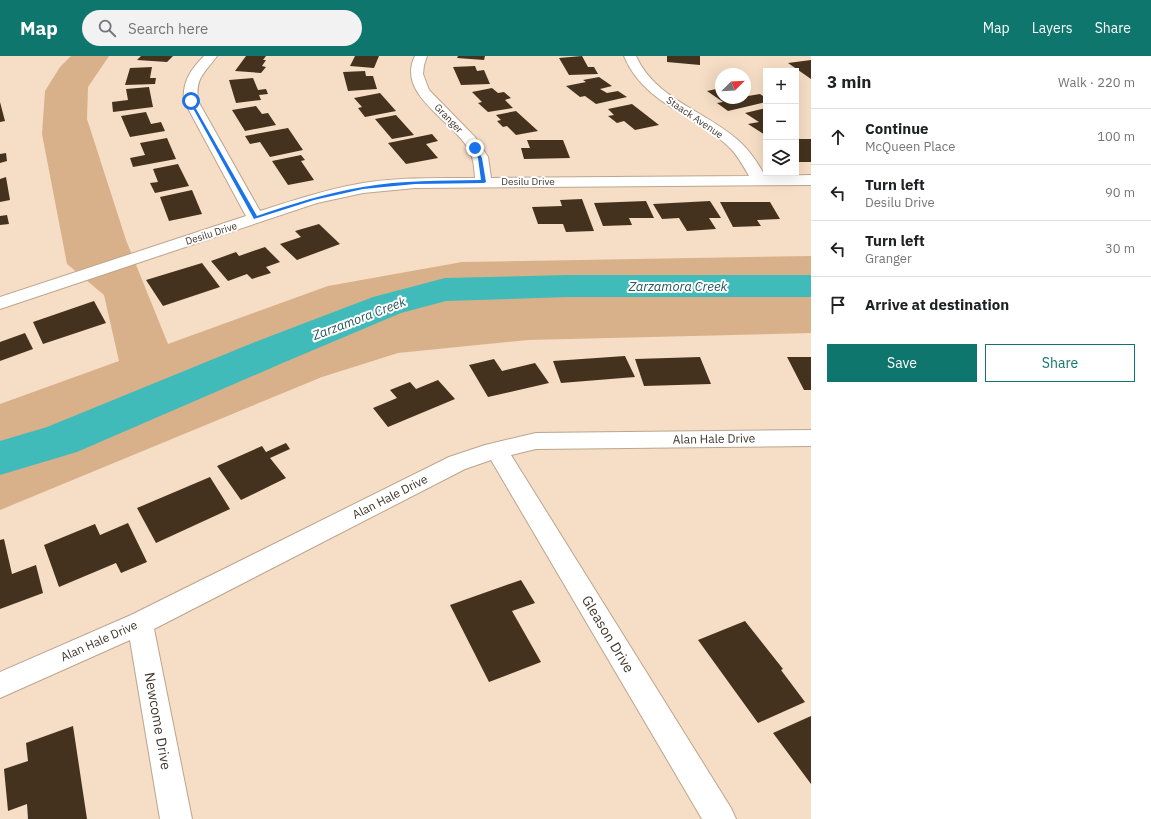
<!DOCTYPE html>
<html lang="en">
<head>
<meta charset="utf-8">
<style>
	:root { --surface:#fff; --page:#f2f2f2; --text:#202124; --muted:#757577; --line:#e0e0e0; --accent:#0f766e }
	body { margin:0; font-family:"IBM Plex Sans",sans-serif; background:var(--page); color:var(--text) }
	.controls { position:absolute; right:12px; top:12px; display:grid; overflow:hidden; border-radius:0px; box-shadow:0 4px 16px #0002 }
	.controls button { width:36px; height:36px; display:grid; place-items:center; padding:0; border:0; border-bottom:1px solid var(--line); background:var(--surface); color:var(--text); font:20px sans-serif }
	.compass { position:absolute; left:715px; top:12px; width:36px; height:36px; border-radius:50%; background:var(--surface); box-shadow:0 4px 16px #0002; rotate:66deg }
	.stop { position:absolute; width:12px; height:12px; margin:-9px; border:3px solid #1a73e8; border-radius:50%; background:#fff }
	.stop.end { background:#1a73e8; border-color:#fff; box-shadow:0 1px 4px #0008 }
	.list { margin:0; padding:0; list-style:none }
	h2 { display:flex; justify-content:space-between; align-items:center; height:52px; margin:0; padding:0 16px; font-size:17px }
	h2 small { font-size:13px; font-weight:400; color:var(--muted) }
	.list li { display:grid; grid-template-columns:26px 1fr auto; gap:12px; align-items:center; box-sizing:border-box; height:56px; padding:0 16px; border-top:1px solid var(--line) }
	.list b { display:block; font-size:15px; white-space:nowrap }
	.list p { margin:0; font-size:13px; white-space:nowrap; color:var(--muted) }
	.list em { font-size:13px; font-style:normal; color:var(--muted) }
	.actions { display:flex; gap:8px; padding:12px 16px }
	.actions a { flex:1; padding:9px 0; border:1px solid var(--accent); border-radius:0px; text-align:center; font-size:14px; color:var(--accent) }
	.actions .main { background:var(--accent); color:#fff }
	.icon { flex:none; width:22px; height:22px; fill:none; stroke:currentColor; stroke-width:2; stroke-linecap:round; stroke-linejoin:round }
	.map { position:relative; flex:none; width:811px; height:763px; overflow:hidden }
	header { display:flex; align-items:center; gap:24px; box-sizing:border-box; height:56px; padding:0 20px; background:var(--accent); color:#fff }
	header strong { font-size:19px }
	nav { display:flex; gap:22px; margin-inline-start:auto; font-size:14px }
	.search { width:280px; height:36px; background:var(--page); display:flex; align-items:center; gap:10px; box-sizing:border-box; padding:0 14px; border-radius:22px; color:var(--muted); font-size:15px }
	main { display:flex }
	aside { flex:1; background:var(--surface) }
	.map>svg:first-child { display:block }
</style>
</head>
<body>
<header>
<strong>Map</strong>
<div class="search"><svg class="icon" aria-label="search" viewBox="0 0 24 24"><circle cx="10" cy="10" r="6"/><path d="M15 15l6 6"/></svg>Search here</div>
<nav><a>Map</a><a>Layers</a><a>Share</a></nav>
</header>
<main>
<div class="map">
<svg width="811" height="763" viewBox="0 0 811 763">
	<rect width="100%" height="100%" fill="#f6ddc5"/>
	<path fill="#d8b18a" d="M71,0h38l-21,31 -1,32 39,121 42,104 160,-58 134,-24 349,-6v77l-283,7 -130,13 -76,24 -322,133v-106l119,-43 -15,-66 -37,-31 -25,-130 3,-43 15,-24z"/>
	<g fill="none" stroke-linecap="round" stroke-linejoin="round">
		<path fill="#41bbba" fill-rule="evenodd" d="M568,219h243v22h-243l-122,4 -45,12 -116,49 -208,90 -77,23v-34l47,-14 208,-85 118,-45 72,-19z"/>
	</g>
	<path fill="#45321e" d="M141,0h32l-6,6 -30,-2z
		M246,0h20l-3,4h3l-4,6 4,1 -5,6 -26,-2z
		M355,0h24l-5,12 -24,-2z
		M458,0h27l-1,4 -27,-2z
		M582,0l6,11h6l4,7 -29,1 -10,-17z
		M667,0h33v9l-33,-3z
		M811,4v19l-23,-16z
		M475,10l2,5 7,-1 6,14 -29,1 -8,-18z
		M152,11l-2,11h6l-1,6 -30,1 5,-17z
		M365,15l1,5h7l4,13 -29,2 -5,-19z
		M599,21l13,9 -12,3 7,4 11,-2 9,6 -31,7 -11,-8 -5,1 -14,-11 20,-4 -3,-2z
		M253,22l5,12 8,-1 2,5 -9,1 2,5 -25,3 -7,-23z
		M149,31l4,20 -40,5 -1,-10 16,-2 -2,-11z
		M492,32l6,5 6,-1 7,6 -6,2 8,8 -25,4 -10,-9 4,-1 -10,-10z
		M721,32v10h24v-4l3,2 12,-2 6,4v4l-38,9 -11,-8 6,-1 -16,-11z
		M380,37l16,18 -31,6 -7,-9 4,-1 -8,-9z
		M0,46l5,19 -5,1z
		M632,48l27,21 -24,5 -11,-9 -7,2 -9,-7 6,-1 -6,-6z
		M256,50l6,8 6,-1 8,12 -31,6 -13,-21z
		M766,52v27h-1l-17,-11 11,-2 -14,-9z
		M516,55l22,20 -22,4 -9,-9 -4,1 -6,-6 4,-1 -5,-5z
		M146,56l5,12 10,-2 4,9 -35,6 -9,-21z
		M396,59l18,20 -22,4 -17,-20z
		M288,72l15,22 -33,7 -10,-15 -10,2 -5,-8z
		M432,78l6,7 -12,3 12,14 -32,6 -18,-21z
		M167,82l9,21 -43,8 -3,-9 15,-3 -5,-12z
		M796,83h15v23h-15z
		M527,84h36l7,18 -46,1 -3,-11h9z
		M6,97l1,8 -7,2v-9z
		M301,99l4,5 -4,1 13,19 -26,5 -16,-24z
		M178,108l11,22 -34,7 -5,-10 8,-1 -5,-13z
		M6,121l4,23 -10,2v-23z
		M192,134l10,24 -33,7 -9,-24z
		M582,143l12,32 -28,1 -3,-8h-25l-6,-17 30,-1 -2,-6z
		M646,145l8,17h-25l3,7 -29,1 -9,-23z
		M710,145l11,17h-12l7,11 -29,2 -8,-13 -17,1 -9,-15z
		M720,146h50l10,17 -23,1 4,6 -28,1z
		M7,159l2,9 -9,1v-9z
		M319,168l21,20 -43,16 -17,-16 21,-7 -6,-6z
		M265,191l15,15 -14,5 5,6 -19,6 -5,-5 -19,7 -17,-20 25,-9 3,4z
		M202,207l18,24 -57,19 -17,-26z
		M94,245l12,22 -63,21 -10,-22z
		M25,277l8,16 -33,12v-19z
		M625,300l10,21 -74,6 -8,-22z
		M700,301l11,27 -67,2 -9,-27z
		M787,301h24v33h-7z
		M494,303l8,12 33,-8 14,20 -61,14 -19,-32z
		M438,324l17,19 -67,28 -15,-19 24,-10 -7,-8 20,-8 6,7z
		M286,387l4,6 -20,9 16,20 -45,22 -24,-34 45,-20 4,6z
		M210,421l20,32 -74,34 -19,-35z
		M128,467l19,39 -26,11 -5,-10 -57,24 -15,-42 51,-21 5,11z
		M4,483l8,35 24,-9 7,28 -43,16v-69z
		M521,524l14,23 -23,8 29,51 -52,20 -39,-77z
		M745,565l38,48 -2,1 24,32 -47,21 -60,-83z
		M811,660v68l-38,-51z
		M73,670l14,93h-59l-1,-15 -19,7 -4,-42 24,-8 -2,-18z"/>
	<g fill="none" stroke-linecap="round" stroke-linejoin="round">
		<defs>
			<path id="street" d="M204,0h13c-12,17 -22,21 -19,45l62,110c34,-11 68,-22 103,-28 37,-6 75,-5 112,-5 -1,-11 -1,-20 -7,-30 -18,-29 -72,-54 -53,-92h12l-3,9 -1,9 6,16 46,47 13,20 3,21 258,-2c-5,-9 -10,-18 -17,-26 -35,-36 -87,-44 -108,-94h12c19,43 70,55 103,85 11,10 19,22 26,35l46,-1v10l-396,3 -52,5 -46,10 -317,106v-12l246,-81 -62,-115c-2,-19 7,-32 20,-45z
				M811,374v16l-275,3 -25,6 220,353 5,11h-34l-211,-359 -26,9 -311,160 38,190h-32l-30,-179 -130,58v-26l131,-57 318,-158 36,-12 51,-12z"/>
		</defs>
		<use href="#street" stroke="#bca58e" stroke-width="2"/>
		<use href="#street" fill="#fff" fill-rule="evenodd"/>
	</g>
	<path fill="#1a73e8" d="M191,44l66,116c35,-12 69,-23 106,-29 39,-7 79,-6 118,-7l-3,-22 -5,-10 2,-2 7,12 4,24 -2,1 -69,1 -52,5 -49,11 -60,19 -65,-118z"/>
	<g text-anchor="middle" stroke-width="4" stroke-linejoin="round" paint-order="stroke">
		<g font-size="10" fill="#40372d" stroke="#fff">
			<text transform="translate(695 61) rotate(34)" y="4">Staack Avenue</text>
			<text transform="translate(449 62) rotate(46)" y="4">Granger</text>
			<text x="528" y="129">Desilu Drive</text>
			<text transform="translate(211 177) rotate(-18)" y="4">Desilu Drive</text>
		</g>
		<g font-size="12" fill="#40372d" stroke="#fff">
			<text transform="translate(714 383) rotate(-1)" y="4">Alan Hale Drive</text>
			<text transform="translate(390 441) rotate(-27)" y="4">Alan Hale Drive</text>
			<text transform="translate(99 585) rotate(-24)" y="4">Alan Hale Drive</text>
		</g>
		<g font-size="13" font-style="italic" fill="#245757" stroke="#fff">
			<text x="678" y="235">Zarzamora Creek</text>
			<text transform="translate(359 262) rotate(-21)" y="5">Zarzamora Creek</text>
		</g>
		<g font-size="14" fill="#40372d" stroke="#fff">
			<text transform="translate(608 578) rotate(59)" y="5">Gleason Drive</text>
			<text transform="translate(158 665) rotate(80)" y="5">Newcome Drive</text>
		</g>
	</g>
</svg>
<div class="controls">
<button>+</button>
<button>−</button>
<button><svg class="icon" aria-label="layers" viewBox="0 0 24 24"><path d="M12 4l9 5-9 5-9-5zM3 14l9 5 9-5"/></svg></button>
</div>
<svg class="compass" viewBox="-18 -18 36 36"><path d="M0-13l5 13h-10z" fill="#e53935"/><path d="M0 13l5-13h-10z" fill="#757577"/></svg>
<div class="stop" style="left:191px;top:45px"></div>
<div class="stop end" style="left:475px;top:92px"></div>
</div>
<aside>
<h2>3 min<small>Walk · 220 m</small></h2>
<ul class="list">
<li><svg class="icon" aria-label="ahead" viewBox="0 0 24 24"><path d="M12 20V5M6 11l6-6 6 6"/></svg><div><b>Continue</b><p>McQueen Place</p></div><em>100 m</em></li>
<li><svg class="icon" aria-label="left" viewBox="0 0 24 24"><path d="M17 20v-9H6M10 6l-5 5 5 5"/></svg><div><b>Turn left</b><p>Desilu Drive</p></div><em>90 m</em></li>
<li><svg class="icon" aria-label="left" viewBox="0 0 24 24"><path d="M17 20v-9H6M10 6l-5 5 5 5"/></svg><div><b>Turn left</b><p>Granger</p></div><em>30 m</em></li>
<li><svg class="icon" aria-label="arrive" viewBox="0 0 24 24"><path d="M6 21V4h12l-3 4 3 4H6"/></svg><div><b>Arrive at destination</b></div></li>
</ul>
<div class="actions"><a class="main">Save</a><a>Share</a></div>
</aside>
</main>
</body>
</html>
